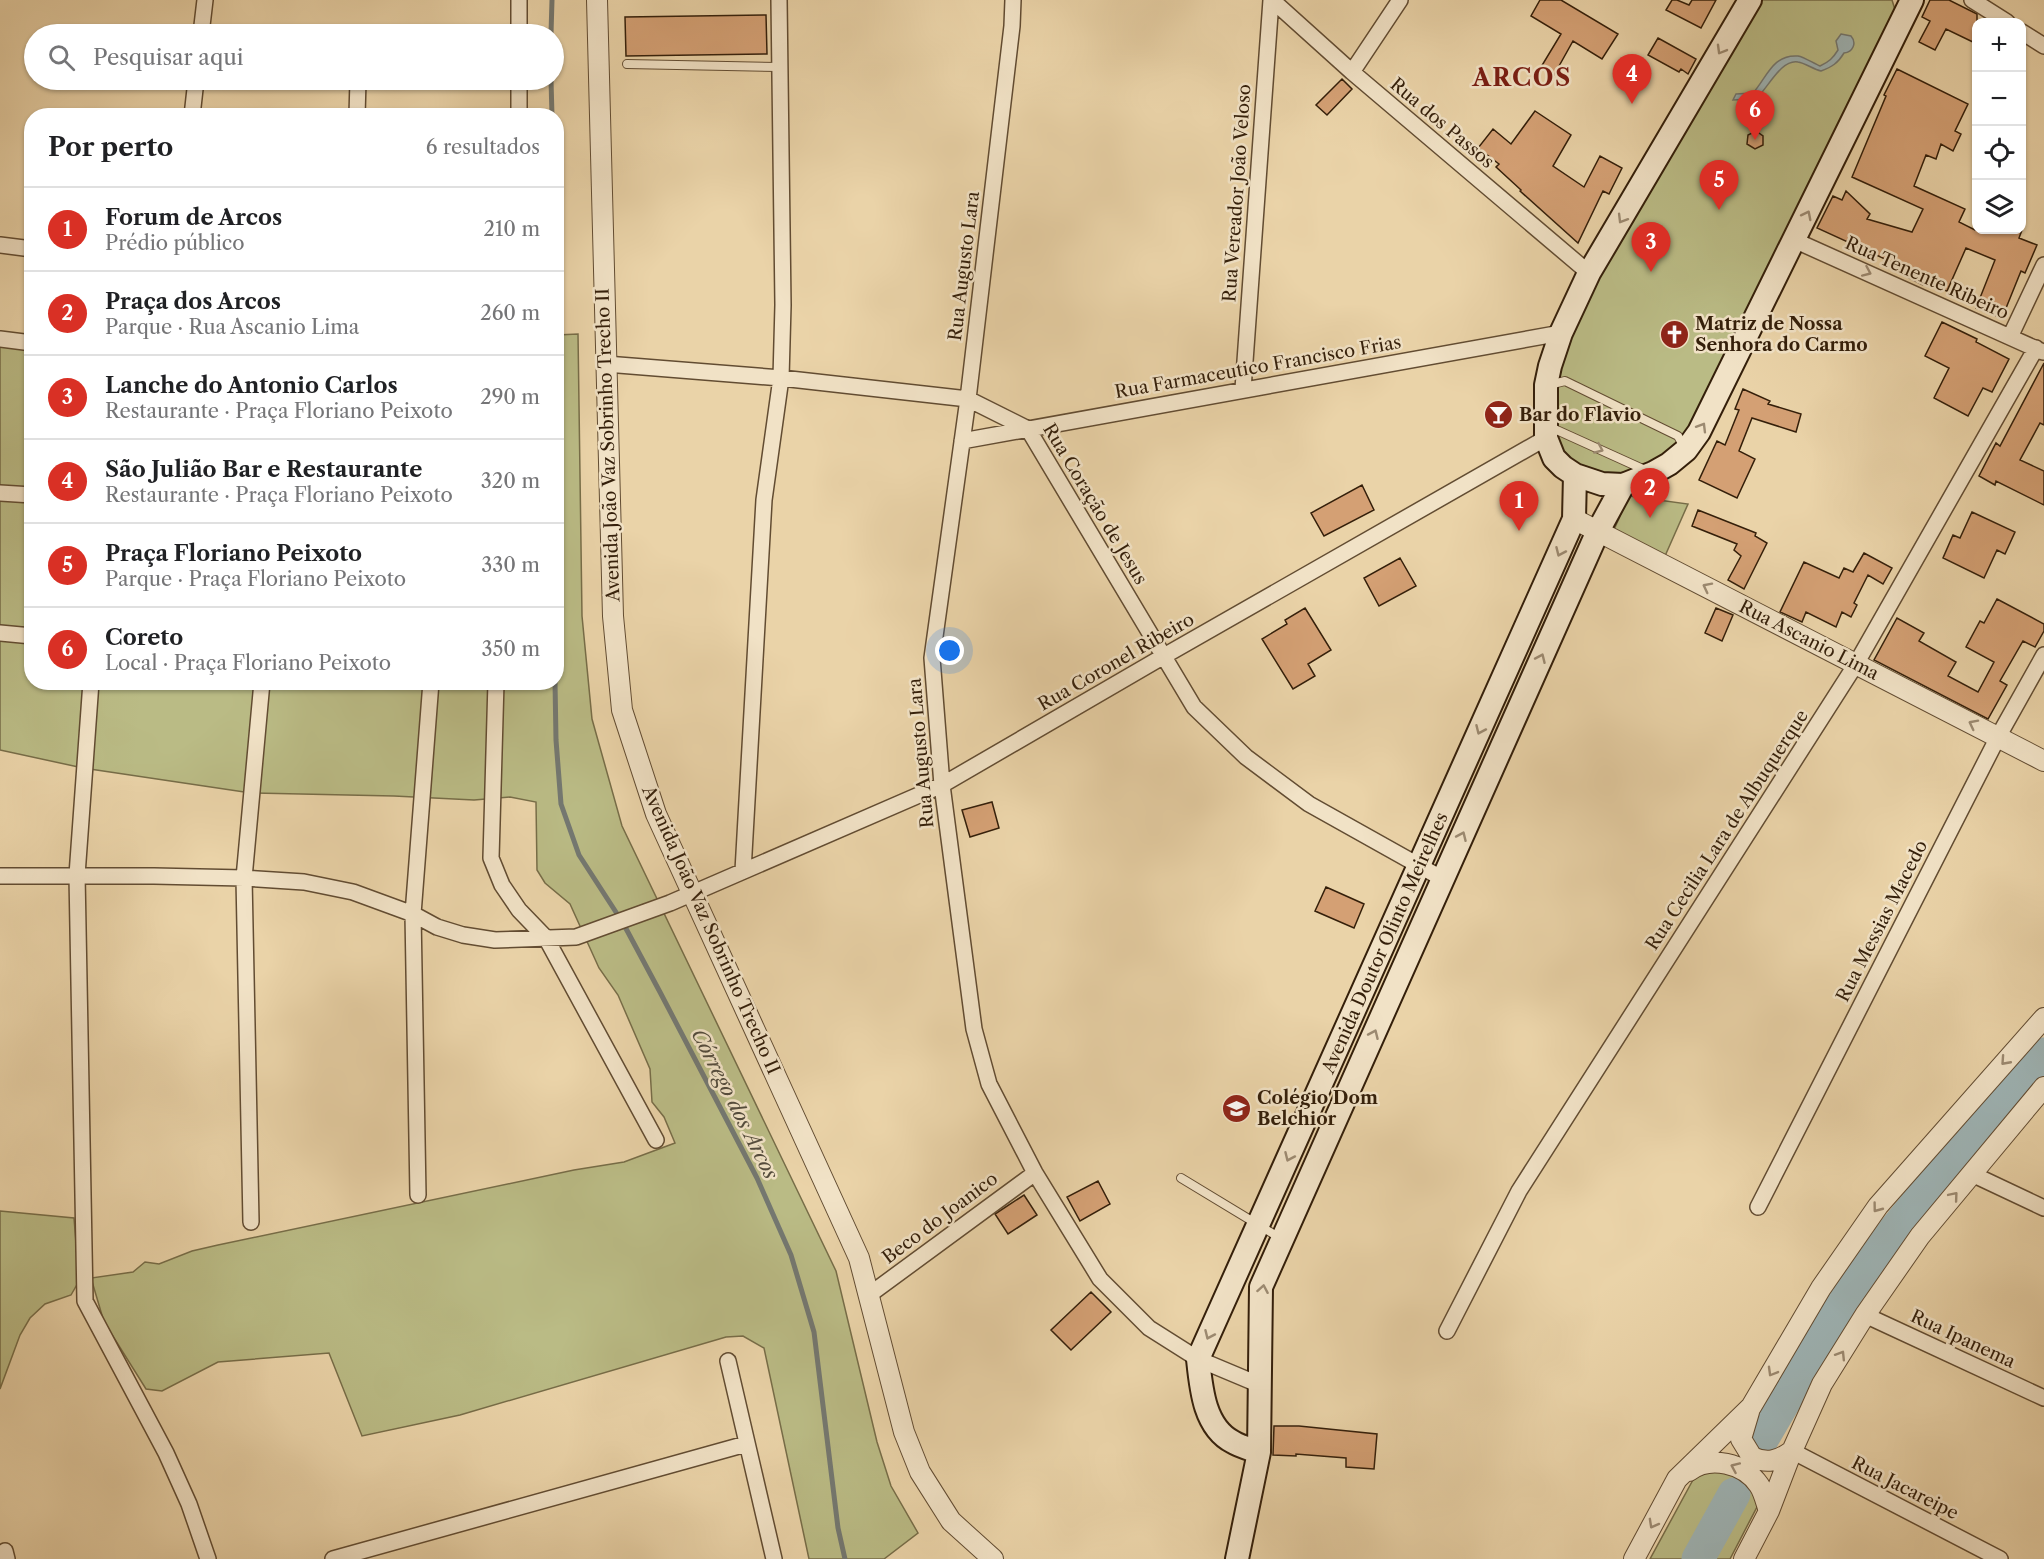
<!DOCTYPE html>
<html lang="pt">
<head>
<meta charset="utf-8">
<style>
	:root { --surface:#fff; --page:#f6f6f6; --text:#202124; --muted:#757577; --line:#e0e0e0; --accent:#d93025 }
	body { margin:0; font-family:"Libre Caslon Text",serif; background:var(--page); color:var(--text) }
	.controls { position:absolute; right:18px; top:18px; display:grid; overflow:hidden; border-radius:12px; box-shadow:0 2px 4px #0004 }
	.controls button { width:54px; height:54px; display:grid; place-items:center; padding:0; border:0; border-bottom:2px solid var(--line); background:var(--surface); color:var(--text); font:30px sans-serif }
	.you { position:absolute; left:950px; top:651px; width:21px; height:21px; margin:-15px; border:4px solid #fff; border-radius:50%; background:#1a73e8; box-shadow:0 0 0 9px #1a73e833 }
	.badge { display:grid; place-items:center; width:39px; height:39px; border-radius:50%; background:var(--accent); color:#fff; font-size:20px; font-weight:700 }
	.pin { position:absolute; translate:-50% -50px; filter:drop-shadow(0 2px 3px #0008) }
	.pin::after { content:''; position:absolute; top:32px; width:21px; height:18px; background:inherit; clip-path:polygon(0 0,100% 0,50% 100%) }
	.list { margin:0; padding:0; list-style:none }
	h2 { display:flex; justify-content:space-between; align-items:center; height:78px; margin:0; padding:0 24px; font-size:26px }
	h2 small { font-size:20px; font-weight:400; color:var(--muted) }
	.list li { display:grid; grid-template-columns:39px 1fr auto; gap:18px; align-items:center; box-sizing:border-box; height:84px; padding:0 24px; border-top:2px solid var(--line) }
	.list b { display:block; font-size:22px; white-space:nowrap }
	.list p { margin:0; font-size:20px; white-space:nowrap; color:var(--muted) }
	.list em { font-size:20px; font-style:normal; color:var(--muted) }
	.icon { flex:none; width:33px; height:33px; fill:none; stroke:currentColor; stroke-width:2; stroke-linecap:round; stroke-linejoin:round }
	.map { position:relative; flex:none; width:2044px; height:1559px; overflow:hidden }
	.search { position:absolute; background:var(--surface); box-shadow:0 2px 4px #0004; left:24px; top:24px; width:540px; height:66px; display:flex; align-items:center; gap:15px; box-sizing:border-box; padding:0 21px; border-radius:33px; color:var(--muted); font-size:22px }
	.panel { position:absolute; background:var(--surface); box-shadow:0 2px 4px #0004; left:24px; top:108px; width:540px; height:582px; border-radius:24px }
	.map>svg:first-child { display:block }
</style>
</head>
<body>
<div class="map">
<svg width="2044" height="1559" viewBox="0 0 2044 1559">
	<rect width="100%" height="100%" fill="#ead3a8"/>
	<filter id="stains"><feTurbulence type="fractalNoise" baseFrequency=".00333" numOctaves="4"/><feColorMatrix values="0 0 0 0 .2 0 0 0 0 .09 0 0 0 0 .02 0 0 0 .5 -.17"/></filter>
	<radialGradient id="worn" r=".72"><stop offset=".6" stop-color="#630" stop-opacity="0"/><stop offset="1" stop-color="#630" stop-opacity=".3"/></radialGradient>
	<path fill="#babb85" stroke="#776d48" stroke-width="1.5" d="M1753,0h139l4,13 -188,399 -56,59 -104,-48 15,-89z
		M578,334l4,282 10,103 30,107 214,445 41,171 14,44 27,47 -34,26h-75l-45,-211 -21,-12 -17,1 -266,78 -98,21 -33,-83 -111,9 -56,29 -16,-2 -42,-67 -13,-44 42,-6 12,-10 14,2 33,-13 26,-6 356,-75 50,-8 51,-19 -11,-26 -12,-15 -2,-33 -32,-74 -19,-27 -29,-64 -25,-21 -8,-13 -1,-68 -26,-5 -36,3 -80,-4 -143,-3 -168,-25 -83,-18v-405l31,3 1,334h524l1,-347z
		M1547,428l102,45 -27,10 -47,-10z
		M1629,496l59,8 -23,52 -52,-24z
		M0,1211l74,7 5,63 -8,14 -26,9 -15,14 -10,17 -20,54z
		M1726,1465l31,19 1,21 -28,54h-80l44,-81z"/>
	<path fill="#9eb4b5" stroke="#747871" stroke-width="1.5" d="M1841,34l10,2c6,7 2,16 -7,17 -6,10 -12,14 -23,18 -8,-2 -16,-8 -23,-9 -17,-3 -30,26 -42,37l-23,1 3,-6 17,-1c14,-16 20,-39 45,-37 6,1 15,7 22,10 9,-4 13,-8 18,-16l-2,-9z"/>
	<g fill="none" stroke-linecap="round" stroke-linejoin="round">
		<path stroke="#747871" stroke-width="5" d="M551,34l1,-34
			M551,80l1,36
			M555,682l1,58 5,64 18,51 44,68 38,71 96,184 34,77 23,77 24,196 7,31"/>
		<path stroke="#9eb4b5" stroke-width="33" d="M1763,1438l76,-130 54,-76 69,-84 82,-94
			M1698,1559l36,-65"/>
	</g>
	<path fill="#d4a074" stroke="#341f0a" stroke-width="1.5" d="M1540,0h21l57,34 -16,25 -29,-18 -19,34 -13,-8 20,-33 -30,-18z
		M1672,0h5l12,5 3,-5h24l-15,28 -35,-18z
		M1930,0h19l28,14v30l-31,-15 -11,21 -16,-8 11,-21 -8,-4z
		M766,15l1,39 -141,2 -1,-39z
		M1658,38l38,21 -8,15 -7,-5 -2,3 -31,-17z
		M1897,69l71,35 -13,27 6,3 -8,17 -12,-7 -5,15 -10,-4 -12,31 51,23 -6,13 16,8h47l-3,8 18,7 -12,28 -4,-2 -19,47 -26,-10 19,-48 -29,-12 -19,43 -23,-8 -1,2 -30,-15 3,-6 -79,-36 16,-32 9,4 4,-9 24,23 -3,5 45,13 11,-23 -71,-32 34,-81 -2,-1z
		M1342,79l10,10 -25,26 -11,-10z
		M1535,111l36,24 -18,31 31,21 16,-31 22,12 -13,26 -6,-3 -25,52 -58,-52 1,-1 -25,-23 3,-3 -21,-16 15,-19 18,15z
		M1756,131l7,5v9l-8,4 -8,-5 1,-9z
		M1942,322l35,17 -1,3 33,17 -17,33 -9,-4 -15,28 -34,-18 15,-30 -24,-12z
		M2044,363v62l-4,-2 -20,37 24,11v34l-48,-24 -1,4 -16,-9 17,-33 4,3z
		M1743,389l27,12 -2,3 33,10 -5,18 -44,-14 -13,33 16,8 -18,39 -38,-18 18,-39 8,4 14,-35 -4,-1z
		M1362,485l12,25 -50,26 -13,-23z
		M1698,510l58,23 -1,3 12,7 -23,46 -16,-9 13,-24 -7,-6 3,-6 -45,-18z
		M1972,512l43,20 -10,22 -8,-4 -13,28 -41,-20 10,-23 7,3z
		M1864,553l28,15 -9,16 -15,-9 -14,28 3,2 -6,12 -9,-5 -6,15 -30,-15 -4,10 -22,-10 24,-50 35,16 5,-10 9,4z
		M1400,558l16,28 -37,20 -15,-28z
		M1997,599l47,25v7l-9,16 -12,-6 -23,40 7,4 -19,34 -114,-59 23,-42 27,15 -5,8 37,21 -8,14 30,16 16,-30 -28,-15 14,-26 4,2z
		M1305,608l26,42 -23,14 7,12 -22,13 -31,-50 25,-15 -2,-4z
		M1716,608l17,7 -11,26 -17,-8z
		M992,802l7,26 -29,9 -8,-27z
		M1326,887l38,17 -10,24 -39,-17z
		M1098,1181l12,23 -30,17 -13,-24z
		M1024,1195l13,20 -29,19 -13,-20z
		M1091,1292l20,20 -40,38 -20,-20z
		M1274,1426h25l78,8 -3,35 -28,-2v-9l-50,-4v2l-23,-1z"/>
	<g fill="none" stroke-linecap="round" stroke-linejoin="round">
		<defs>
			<path id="service" d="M627,64l152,3
				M1549,385l16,-4 113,55 7,13
				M1550,427l95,43
				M1181,1178l99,60"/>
			<path id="minor" d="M519,0v34
				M1013,0l-1,26 -44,373 -36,259 10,127 32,244 15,55 46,89 65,106 49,49 49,31 62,26
				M1272,0l80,72 237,201
				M1972,0l35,22
				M2022,32l22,14
				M201,34l4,-34
				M1352,72l48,-72
				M519,80v36
				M192,116l4,-36
				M357,116l1,-36
				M1794,240l249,112
				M0,245l32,4
				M2010,337l34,-72
				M0,339l32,4
				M606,364l175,14 187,21 60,30 166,278 52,50 63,47 134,75
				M1243,389l28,-389
				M962,441l599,-108
				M0,493l32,2
				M0,633l32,3
				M91,682l-14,193 8,426 81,152 23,51 19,55
				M496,682l-5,176 11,27 17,25 27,28 110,202
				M743,871l21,-371 17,-122 2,-73 -4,-305
				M0,876h154l90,2 60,4 49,10 60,22 24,13 26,8 32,5 81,-3 94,-34 272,-118 222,-129 382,-218
				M1972,1174l72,34
				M418,1195l-5,-281 18,-232
				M1758,1207l240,-470 46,-82
				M251,1222l-7,-344 18,-196
				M869,1295l166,-122
				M1865,1315l179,83
				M1447,1331l72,-140 337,-527 180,-316
				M728,1361l46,198
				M1792,1451l208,108
				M5,1551l2,8
				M333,1559l413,-115"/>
			<path id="tertiary" d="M597,0l16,616 9,94 34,104 203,444 45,174 16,40 31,49 42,38
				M1574,519l470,242
				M1749,1412l-8,27 11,18c15,7 26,4 40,-6
				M1689,1471c21,-16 55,-8 70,14 5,7 7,18 10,26
				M1634,1559l43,-80 74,-72 70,-119 57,-82 166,-188
				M1744,1559l25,-48 23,-60 30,-67 43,-69 55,-79 124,-149"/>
			<path id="secondary" d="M1750,0l-161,273 -28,60 -11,33 -4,19v53l8,20 9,9 12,8 27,9 21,1 30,-12 16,-9 17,-14 13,-18 213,-432
				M1259,1452c-8,-3 -18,-5 -26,-10 -29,-15 -32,-54 -35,-83l376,-840 1,-44
				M1237,1559l22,-107 2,-165 337,-756 25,-46"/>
		</defs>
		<use href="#service" stroke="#624c32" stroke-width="10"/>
		<use href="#minor" stroke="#624c32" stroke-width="18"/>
		<use href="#tertiary" stroke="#624c32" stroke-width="22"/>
		<use href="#secondary" stroke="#341f0a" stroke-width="26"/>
		<use href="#service" stroke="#f1e2c6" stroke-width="8"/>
		<use href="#minor" stroke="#f1e2c6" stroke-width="15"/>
		<use href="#tertiary" stroke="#f1e2c6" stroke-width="20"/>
		<use href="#secondary" stroke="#f1e2c6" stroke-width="22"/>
	</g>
	<defs><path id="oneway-chevron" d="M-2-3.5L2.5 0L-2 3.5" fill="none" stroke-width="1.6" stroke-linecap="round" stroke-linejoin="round" transform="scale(1.5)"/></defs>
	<g stroke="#9c8a71">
		<use href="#oneway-chevron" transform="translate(1721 50) rotate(120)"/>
		<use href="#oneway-chevron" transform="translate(1807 215) rotate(-63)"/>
		<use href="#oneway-chevron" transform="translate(1622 219) rotate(121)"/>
		<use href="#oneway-chevron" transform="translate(1867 272) rotate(24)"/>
		<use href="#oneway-chevron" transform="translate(1702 427) rotate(-59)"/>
		<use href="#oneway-chevron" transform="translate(1599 449) rotate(24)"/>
		<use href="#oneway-chevron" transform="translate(1560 552) rotate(114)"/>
		<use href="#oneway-chevron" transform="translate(1707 587) rotate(-153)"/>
		<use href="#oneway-chevron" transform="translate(1541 658) rotate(-66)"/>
		<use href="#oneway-chevron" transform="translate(1973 724) rotate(-153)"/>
		<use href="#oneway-chevron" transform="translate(1480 730) rotate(114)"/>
		<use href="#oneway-chevron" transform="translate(1462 836) rotate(-66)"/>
		<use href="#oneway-chevron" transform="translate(1374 1034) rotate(-66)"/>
		<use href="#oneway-chevron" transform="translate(2005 1061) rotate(132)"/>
		<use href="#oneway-chevron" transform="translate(1289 1157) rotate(114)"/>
		<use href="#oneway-chevron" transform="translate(1954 1196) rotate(-50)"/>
		<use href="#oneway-chevron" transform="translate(1877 1208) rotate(127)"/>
		<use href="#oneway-chevron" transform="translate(1263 1289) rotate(-80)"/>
		<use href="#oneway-chevron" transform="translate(1209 1335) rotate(114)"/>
		<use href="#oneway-chevron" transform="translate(1841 1355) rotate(-58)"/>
		<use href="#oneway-chevron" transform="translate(1772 1372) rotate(120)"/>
		<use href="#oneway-chevron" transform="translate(1735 1467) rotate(-156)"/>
		<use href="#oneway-chevron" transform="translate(1653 1524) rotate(119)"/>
	</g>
	<defs>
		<symbol id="church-disc" viewBox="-11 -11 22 22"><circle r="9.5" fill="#8f2418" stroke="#f1e2c6"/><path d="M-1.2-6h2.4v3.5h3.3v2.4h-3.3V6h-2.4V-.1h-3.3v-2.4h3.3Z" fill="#fff"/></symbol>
		<symbol id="bar-disc" viewBox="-11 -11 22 22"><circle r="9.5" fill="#8f2418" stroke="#f1e2c6"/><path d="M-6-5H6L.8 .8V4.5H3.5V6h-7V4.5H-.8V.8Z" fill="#fff"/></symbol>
		<symbol id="school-disc" viewBox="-11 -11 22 22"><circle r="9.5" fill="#8f2418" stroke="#f1e2c6"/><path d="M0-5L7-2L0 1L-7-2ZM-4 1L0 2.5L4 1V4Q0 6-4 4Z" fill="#fff"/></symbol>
	</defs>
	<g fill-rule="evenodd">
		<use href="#church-disc" x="1658" y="318" width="33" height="33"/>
		<use href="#bar-disc" x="1482" y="398" width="33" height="33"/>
		<use href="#school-disc" x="1220" y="1092" width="33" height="33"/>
	</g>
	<g text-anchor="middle" stroke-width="5" stroke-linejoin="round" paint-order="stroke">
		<g font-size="18" fill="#341f0a" stroke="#f1e2c6">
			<text transform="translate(1442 123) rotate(40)" y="6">Rua dos Passos</text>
			<text transform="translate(1237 193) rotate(-86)" y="6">Rua Vereador João Veloso</text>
			<text transform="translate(964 266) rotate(-83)" y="6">Rua Augusto Lara</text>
			<text transform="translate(1927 278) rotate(24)" y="6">Rua Tenente Ribeiro</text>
			<text transform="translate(1258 367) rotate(-10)" y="6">Rua Farmaceutico Francisco Frias</text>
			<text transform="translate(608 445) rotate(-92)" y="6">Avenida João Vaz Sobrinho Trecho II</text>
			<text transform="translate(1095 504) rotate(59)" y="6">Rua Coração de Jesus</text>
			<text transform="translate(1809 640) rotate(27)" y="6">Rua Ascanio Lima</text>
			<text transform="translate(1116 662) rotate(-30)" y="6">Rua Coronel Ribeiro</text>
			<text transform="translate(921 753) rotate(-95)" y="6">Rua Augusto Lara</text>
			<text transform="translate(1727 830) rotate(-57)" y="6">Rua Cecilia Lara de Albuquerque</text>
			<text transform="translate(1882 921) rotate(-63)" y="6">Rua Messias Macedo</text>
			<text transform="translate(711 930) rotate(66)" y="6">Avenida João Vaz Sobrinho Trecho II</text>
			<text transform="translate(1385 943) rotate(-66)" y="6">Avenida Doutor Olinto Meirelhes</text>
			<text transform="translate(940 1218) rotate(-37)" y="6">Beco do Joanico</text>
			<text transform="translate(1963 1339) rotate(25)" y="6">Rua Ipanema</text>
			<text transform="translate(1905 1488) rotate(27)" y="6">Rua Jacareipe</text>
		</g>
		<g font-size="18" font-weight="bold" fill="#341f0a" stroke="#f1e2c6" text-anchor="start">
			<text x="1695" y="330">Matriz de Nossa<tspan x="1695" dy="21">Senhora do Carmo</tspan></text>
			<text x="1519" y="421">Bar do Flavio</text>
			<text x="1257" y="1104">Colégio Dom<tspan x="1257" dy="21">Belchior</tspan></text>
		</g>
		<g font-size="20" font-style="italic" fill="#544c3d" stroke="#f1e2c6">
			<text transform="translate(735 1104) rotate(63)" y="7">Córrego dos Arcos</text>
		</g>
		<g font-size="24" font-weight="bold" letter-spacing="1.5" fill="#7a1f14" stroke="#f1e2c6">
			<text x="1522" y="86">ARCOS</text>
		</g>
	</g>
	<rect width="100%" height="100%" filter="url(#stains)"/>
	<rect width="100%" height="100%" fill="url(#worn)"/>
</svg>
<div class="controls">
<button>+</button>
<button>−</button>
<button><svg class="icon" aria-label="locate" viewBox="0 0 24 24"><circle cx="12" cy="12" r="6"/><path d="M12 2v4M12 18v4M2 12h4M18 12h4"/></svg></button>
<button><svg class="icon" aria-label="layers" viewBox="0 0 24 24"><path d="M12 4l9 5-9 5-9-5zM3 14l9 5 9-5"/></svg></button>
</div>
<div class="you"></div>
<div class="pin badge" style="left:1519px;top:531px">1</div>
<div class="pin badge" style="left:1650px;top:518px">2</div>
<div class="pin badge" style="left:1651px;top:272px">3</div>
<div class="pin badge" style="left:1632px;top:104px">4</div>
<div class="pin badge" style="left:1719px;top:210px">5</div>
<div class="pin badge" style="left:1755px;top:140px">6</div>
<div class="search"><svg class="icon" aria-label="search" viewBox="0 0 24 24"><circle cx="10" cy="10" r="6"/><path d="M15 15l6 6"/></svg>Pesquisar aqui</div>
<section class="panel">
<h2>Por perto<small>6 resultados</small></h2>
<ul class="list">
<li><span class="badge">1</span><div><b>Forum de Arcos</b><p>Prédio público</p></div><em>210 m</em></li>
<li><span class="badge">2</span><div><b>Praça dos Arcos</b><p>Parque · Rua Ascanio Lima</p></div><em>260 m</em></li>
<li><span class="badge">3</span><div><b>Lanche do Antonio Carlos</b><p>Restaurante · Praça Floriano Peixoto</p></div><em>290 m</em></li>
<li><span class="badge">4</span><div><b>São Julião Bar e Restaurante</b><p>Restaurante · Praça Floriano Peixoto</p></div><em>320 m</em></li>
<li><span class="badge">5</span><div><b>Praça Floriano Peixoto</b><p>Parque · Praça Floriano Peixoto</p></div><em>330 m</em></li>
<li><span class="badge">6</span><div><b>Coreto</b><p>Local · Praça Floriano Peixoto</p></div><em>350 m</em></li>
</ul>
</section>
</div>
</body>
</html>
